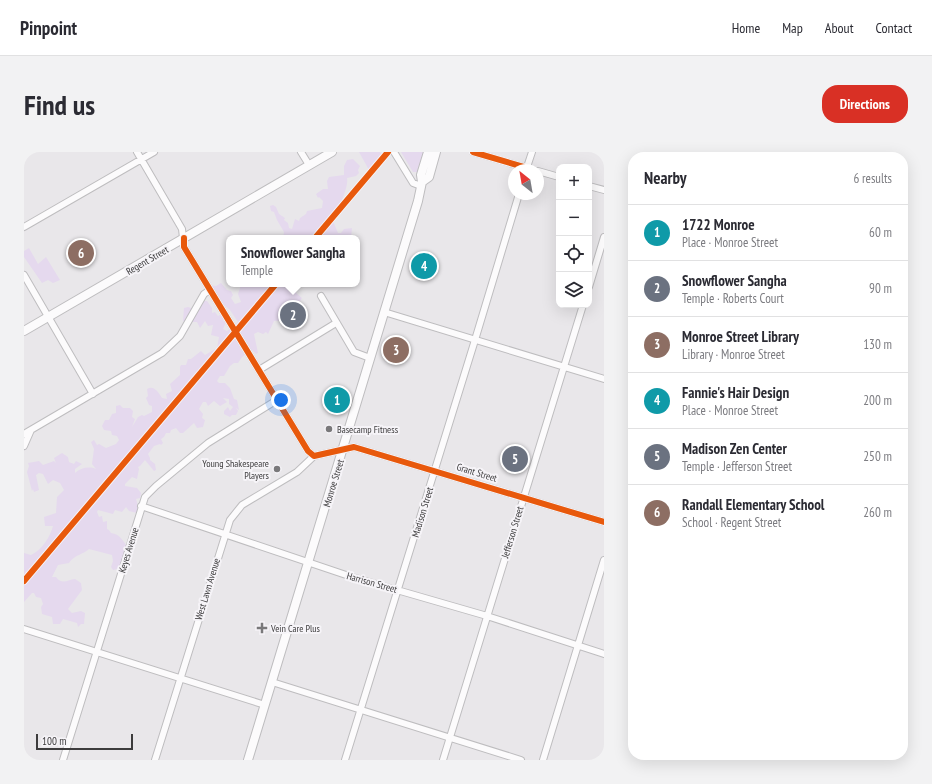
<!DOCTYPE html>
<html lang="en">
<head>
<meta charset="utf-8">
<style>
	:root { --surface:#fff; --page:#f2f2f3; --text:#2b2b33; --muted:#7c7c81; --line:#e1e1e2; --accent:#d93025 }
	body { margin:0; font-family:"PT Sans Narrow",sans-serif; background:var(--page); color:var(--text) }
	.controls { position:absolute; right:12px; top:12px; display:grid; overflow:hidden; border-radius:8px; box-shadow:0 4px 16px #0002 }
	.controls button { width:36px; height:36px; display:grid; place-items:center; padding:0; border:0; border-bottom:1px solid var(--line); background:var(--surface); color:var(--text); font:20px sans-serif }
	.compass { position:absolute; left:484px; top:12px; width:36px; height:36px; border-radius:50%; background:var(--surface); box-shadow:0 4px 16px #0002; rotate:329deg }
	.scale { position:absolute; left:12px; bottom:10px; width:97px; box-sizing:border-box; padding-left:4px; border:2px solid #3d3c3d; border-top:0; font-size:11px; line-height:14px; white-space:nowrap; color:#3d3c3d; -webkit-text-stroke:3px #f6f4f8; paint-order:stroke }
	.you { position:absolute; left:257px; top:248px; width:14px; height:14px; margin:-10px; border:3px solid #fff; border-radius:50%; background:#1a73e8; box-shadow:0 0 0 6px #1a73e833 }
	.badge { display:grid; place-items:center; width:26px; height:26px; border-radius:50%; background:var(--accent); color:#fff; font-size:13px; font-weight:700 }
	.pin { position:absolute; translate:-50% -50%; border:2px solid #fff; box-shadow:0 1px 4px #0006 }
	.popup { position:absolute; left:202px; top:83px; width:134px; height:52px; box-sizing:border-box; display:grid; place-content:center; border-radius:8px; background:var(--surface); filter:drop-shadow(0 1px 3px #0005); font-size:13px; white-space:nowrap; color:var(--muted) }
	.popup b { font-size:15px; color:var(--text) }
	.popup::after { content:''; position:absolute; left:50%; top:100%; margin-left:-8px; border:8px solid transparent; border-top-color:var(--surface) }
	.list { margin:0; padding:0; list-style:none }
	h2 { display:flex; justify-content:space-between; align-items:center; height:52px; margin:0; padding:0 16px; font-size:17px }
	h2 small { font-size:13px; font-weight:400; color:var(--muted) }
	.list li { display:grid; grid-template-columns:26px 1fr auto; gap:12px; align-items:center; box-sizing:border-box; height:56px; padding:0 16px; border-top:1px solid var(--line) }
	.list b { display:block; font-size:15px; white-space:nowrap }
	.list p { margin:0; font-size:13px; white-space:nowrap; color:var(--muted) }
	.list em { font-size:13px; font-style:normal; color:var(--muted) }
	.icon { flex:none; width:22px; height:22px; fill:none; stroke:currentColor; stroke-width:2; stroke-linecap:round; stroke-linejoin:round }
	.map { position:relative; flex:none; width:580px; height:608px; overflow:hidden; border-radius:16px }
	header { display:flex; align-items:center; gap:24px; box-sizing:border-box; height:56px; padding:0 20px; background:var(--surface); border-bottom:1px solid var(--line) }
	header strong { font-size:19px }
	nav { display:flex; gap:22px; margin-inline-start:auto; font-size:14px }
	.intro { display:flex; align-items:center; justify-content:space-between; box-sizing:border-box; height:96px; padding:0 24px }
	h1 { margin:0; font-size:28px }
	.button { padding:10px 18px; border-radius:16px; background:var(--accent); color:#fff; font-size:14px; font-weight:700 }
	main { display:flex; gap:24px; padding:0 24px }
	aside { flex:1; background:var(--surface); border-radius:16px; box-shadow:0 4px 16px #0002 }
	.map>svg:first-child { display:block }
</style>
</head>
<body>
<header>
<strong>Pinpoint</strong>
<nav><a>Home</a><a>Map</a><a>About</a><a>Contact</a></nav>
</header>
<div class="intro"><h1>Find us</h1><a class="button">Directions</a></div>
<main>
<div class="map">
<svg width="580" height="608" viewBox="0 0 580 608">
	<rect width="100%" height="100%" fill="#e9e7ea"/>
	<path fill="#e5d9ee" d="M335,0h21l1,2 3,-1 -15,17z
		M377,0h23l-7,20h-4z
		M329,7l7,7 -2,4 1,3 -3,3 -9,2c2,10 -10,32 -14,43l5,12h3l3,-4 8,-1 -1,10h-68l1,-6 -7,-12 -3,-8 -3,-1 -1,-5 3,-1 3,2 3,7 6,4 -1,2 4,3 1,5 3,1 3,-10 4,2 1,-3 6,-4 1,-3 15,-3 1,-7 -4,-4 -1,1 -2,-4 7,-5h5l-1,-8 2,-4 15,-2v-9l3,-6z
		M5,96l9,16 8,-7 14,23 -7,3 -5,-3 -6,3 -18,-26v-6z
		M197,131l6,7 4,1 2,4 -2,3 4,6 6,-2 -3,-8 3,-9 52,-1 4,5 -1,4 6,5 -3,5 6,4 -6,4 -4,-1 -8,10 -13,1 -6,13 -2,-2 -3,2 -5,-2 -4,2 4,19 -2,1 -4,-4 -10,7 -4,6h-4l-4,3 -6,10h-4l-3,5 2,2h6l5,5 4,11 3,1 2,10 -3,-2 2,3 -2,4h-4l-2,2 -6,-3v-3l4,-4 2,4 3,-4 -4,-3v-5l-6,-1 4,4 -7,4 -6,-5 -6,5 -2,-4h-3l-4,7 4,5 -1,4 3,2 -2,7 -6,1 -3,-5 -11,10h-3l-4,-5 -5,2 -1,3h-4l-2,4 -3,2 2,4 -2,2 -1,-1 -6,2 -6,8 2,4v2l5,4 1,6 -2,1 -9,-11 -5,6 -2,1 1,2 -2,10 -5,-2 -7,7v2l12,2 4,5 -1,5 -4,1 3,10 -2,4 -8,-2 -3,-4 -4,5 -7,-2 -2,4 -15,-4 -1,2 2,5 3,-1 1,6 4,-1v8l2,1 2,3c9,1 12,8 17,15l-10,21 -5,1 -2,-3 2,-6 -1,-6 -23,-6c-5,5 -15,6 -20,14l-11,2 -6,12h4c6,8 11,3 19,2l6,4 1,7 -14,19 4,4 9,-2 4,2 -1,11h-3l-3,3 -1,-4 -14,-4 -3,5h-7l-1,-7 -10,-3 -1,-7 2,-3 -2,-6 -5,-1 -2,-4h-2l-8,9v-49l7,2c11,-5 19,-18 22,-29h-8l-1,-9 12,-4 1,-16 7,-7 -4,-7 -7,-3 -5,4 -5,-10 -4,-1 -3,2 3,15 -5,2 -1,-3 -1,2 -5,-19 2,-6 -1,-3 11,-2 4,4 11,-4 2,2 -2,-5 8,-5 6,4 1,5 5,2 2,-3 6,3 -7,5v4c5,-5 14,-7 21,-4l-4,-5 2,-15 -3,-7 3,-2 3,5 2,-1 7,4 10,-4 3,-4 -2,-4 -5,-1 -1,-4 -7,-1 -2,-4 3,-6h4l3,-6 4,-1v-7l4,-1 3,3h7l3,3 -1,6 3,2 -3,8 6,-10 4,-2 2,1 8,-4v-6l-3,-1 -3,-7 2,-2 -1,-7c7,-4 11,3 15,9l5,1 -1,-5 6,-3 -2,-7 10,-9v-8l1,-2h5l2,-6h3l10,-8 4,4 12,-7 2,-11 -8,-2 2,-10 -5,1 -3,-5 -5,7 -3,-6h-6l-1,-2 -7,1 1,-13 4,-1 6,2 7,-8h6l5,7v5l3,-1 3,4 3,-2 3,2 -1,5 3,1 -3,7 4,2 11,-9 -8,-12 -7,-6h-3l-11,-19 7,1z"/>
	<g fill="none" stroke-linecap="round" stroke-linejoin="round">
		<defs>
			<path id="minor" d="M113,0l45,77 2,18 124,204 6,5 40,-9 250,75
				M277,0l8,13
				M370,0l19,31 8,3
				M449,0l60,18
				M502,18l6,-18
				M514,19l21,6
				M565,34l15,4
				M0,75l130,-75
				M0,123l69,119
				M565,135l15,-50
				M297,144l33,56 16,6
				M360,160l220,67
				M235,218l77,-47
				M0,282l138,-81 18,-17 24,-42 6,-4
				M0,294l7,-16
				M117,354l211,71 135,39 117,38
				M0,477l241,76
				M248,530l249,78
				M39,608l82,-263 11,-11 52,-43 69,-43
				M131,608l75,-240 12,-15 55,-33 17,-16
				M321,608l130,-420 44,-146
				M419,608l140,-455
				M519,608l61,-200"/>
			<path id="major" d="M398,30l7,-5 7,-25
				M0,179l308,-179
				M224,608l170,-559 4,-19 -1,-7 7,-23"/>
		</defs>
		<use href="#minor" stroke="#bebdbf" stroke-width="8"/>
		<use href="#major" stroke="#bebdbf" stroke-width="10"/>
		<use href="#minor" stroke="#fcfbfc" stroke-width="6"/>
		<use href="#major" stroke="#fcfbfc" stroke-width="8"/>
		<defs>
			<path id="cycleway" d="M449,0l54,16
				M160,86v9l124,204 6,5 40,-9 250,75
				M291,86l73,-86
				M0,429l252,-297"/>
		</defs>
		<use href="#cycleway" stroke="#f6f4f8" stroke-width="8"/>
		<use href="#cycleway" stroke="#e8590c" stroke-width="6"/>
	</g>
	<g fill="#79787a" stroke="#f6f4f8" stroke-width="1.5">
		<circle cx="305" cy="277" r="4"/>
		<circle cx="253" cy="317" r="4"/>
		<path d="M236 470h4v4h4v4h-4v4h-4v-4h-4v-4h4z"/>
	</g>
	<g text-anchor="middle" stroke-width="4" stroke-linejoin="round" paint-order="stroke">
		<g font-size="10" fill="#3d3c3d" stroke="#f6f4f8">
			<text transform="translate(123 108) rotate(-30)" y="4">Regent Street</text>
			<text transform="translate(453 320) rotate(17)" y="4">Grant Street</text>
			<text transform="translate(309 331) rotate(-73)" y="4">Monroe Street</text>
			<text transform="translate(398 360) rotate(-73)" y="4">Madison Street</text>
			<text transform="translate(488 380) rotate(-73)" y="4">Jefferson Street</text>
			<text transform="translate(104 398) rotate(-73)" y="4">Keyes Avenue</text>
			<text transform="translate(348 430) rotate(16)" y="4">Harrison Street</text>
			<text transform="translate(183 437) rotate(-73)" y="4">West Lawn Avenue</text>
		</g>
		<g font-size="10" fill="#3d3c3d" stroke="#f6f4f8" text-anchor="start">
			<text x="313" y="281">Basecamp Fitness</text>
			<text x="245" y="315" text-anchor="end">Young Shakespeare<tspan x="245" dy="12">Players</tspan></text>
			<text x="247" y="480">Vein Care Plus</text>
		</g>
	</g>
</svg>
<div class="controls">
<button>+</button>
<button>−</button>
<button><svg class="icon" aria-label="locate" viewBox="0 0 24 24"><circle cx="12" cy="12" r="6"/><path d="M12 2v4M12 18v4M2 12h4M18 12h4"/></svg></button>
<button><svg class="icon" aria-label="layers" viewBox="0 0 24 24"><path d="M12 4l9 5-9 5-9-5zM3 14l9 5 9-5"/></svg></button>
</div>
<svg class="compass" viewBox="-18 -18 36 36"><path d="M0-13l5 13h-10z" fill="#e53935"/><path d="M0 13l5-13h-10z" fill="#7c7c81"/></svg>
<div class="scale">100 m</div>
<div class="you"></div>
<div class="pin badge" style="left:313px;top:248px;background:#0f9aa8">1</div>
<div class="pin badge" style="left:269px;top:163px;background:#6b7280">2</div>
<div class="popup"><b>Snowflower Sangha</b>Temple</div>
<div class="pin badge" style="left:372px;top:198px;background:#8d6e63">3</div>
<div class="pin badge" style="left:400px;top:114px;background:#0f9aa8">4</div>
<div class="pin badge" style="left:491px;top:307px;background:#6b7280">5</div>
<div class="pin badge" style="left:57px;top:101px;background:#8d6e63">6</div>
</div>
<aside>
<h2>Nearby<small>6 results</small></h2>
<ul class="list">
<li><span class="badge" style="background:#0f9aa8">1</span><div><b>1722 Monroe</b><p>Place · Monroe Street</p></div><em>60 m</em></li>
<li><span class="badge" style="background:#6b7280">2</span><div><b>Snowflower Sangha</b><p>Temple · Roberts Court</p></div><em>90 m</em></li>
<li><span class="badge" style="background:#8d6e63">3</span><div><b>Monroe Street Library</b><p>Library · Monroe Street</p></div><em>130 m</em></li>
<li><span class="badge" style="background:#0f9aa8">4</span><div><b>Fannie's Hair Design</b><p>Place · Monroe Street</p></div><em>200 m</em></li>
<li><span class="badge" style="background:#6b7280">5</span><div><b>Madison Zen Center</b><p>Temple · Jefferson Street</p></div><em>250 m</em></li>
<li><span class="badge" style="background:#8d6e63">6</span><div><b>Randall Elementary School</b><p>School · Regent Street</p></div><em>260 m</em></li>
</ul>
</aside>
</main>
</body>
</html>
